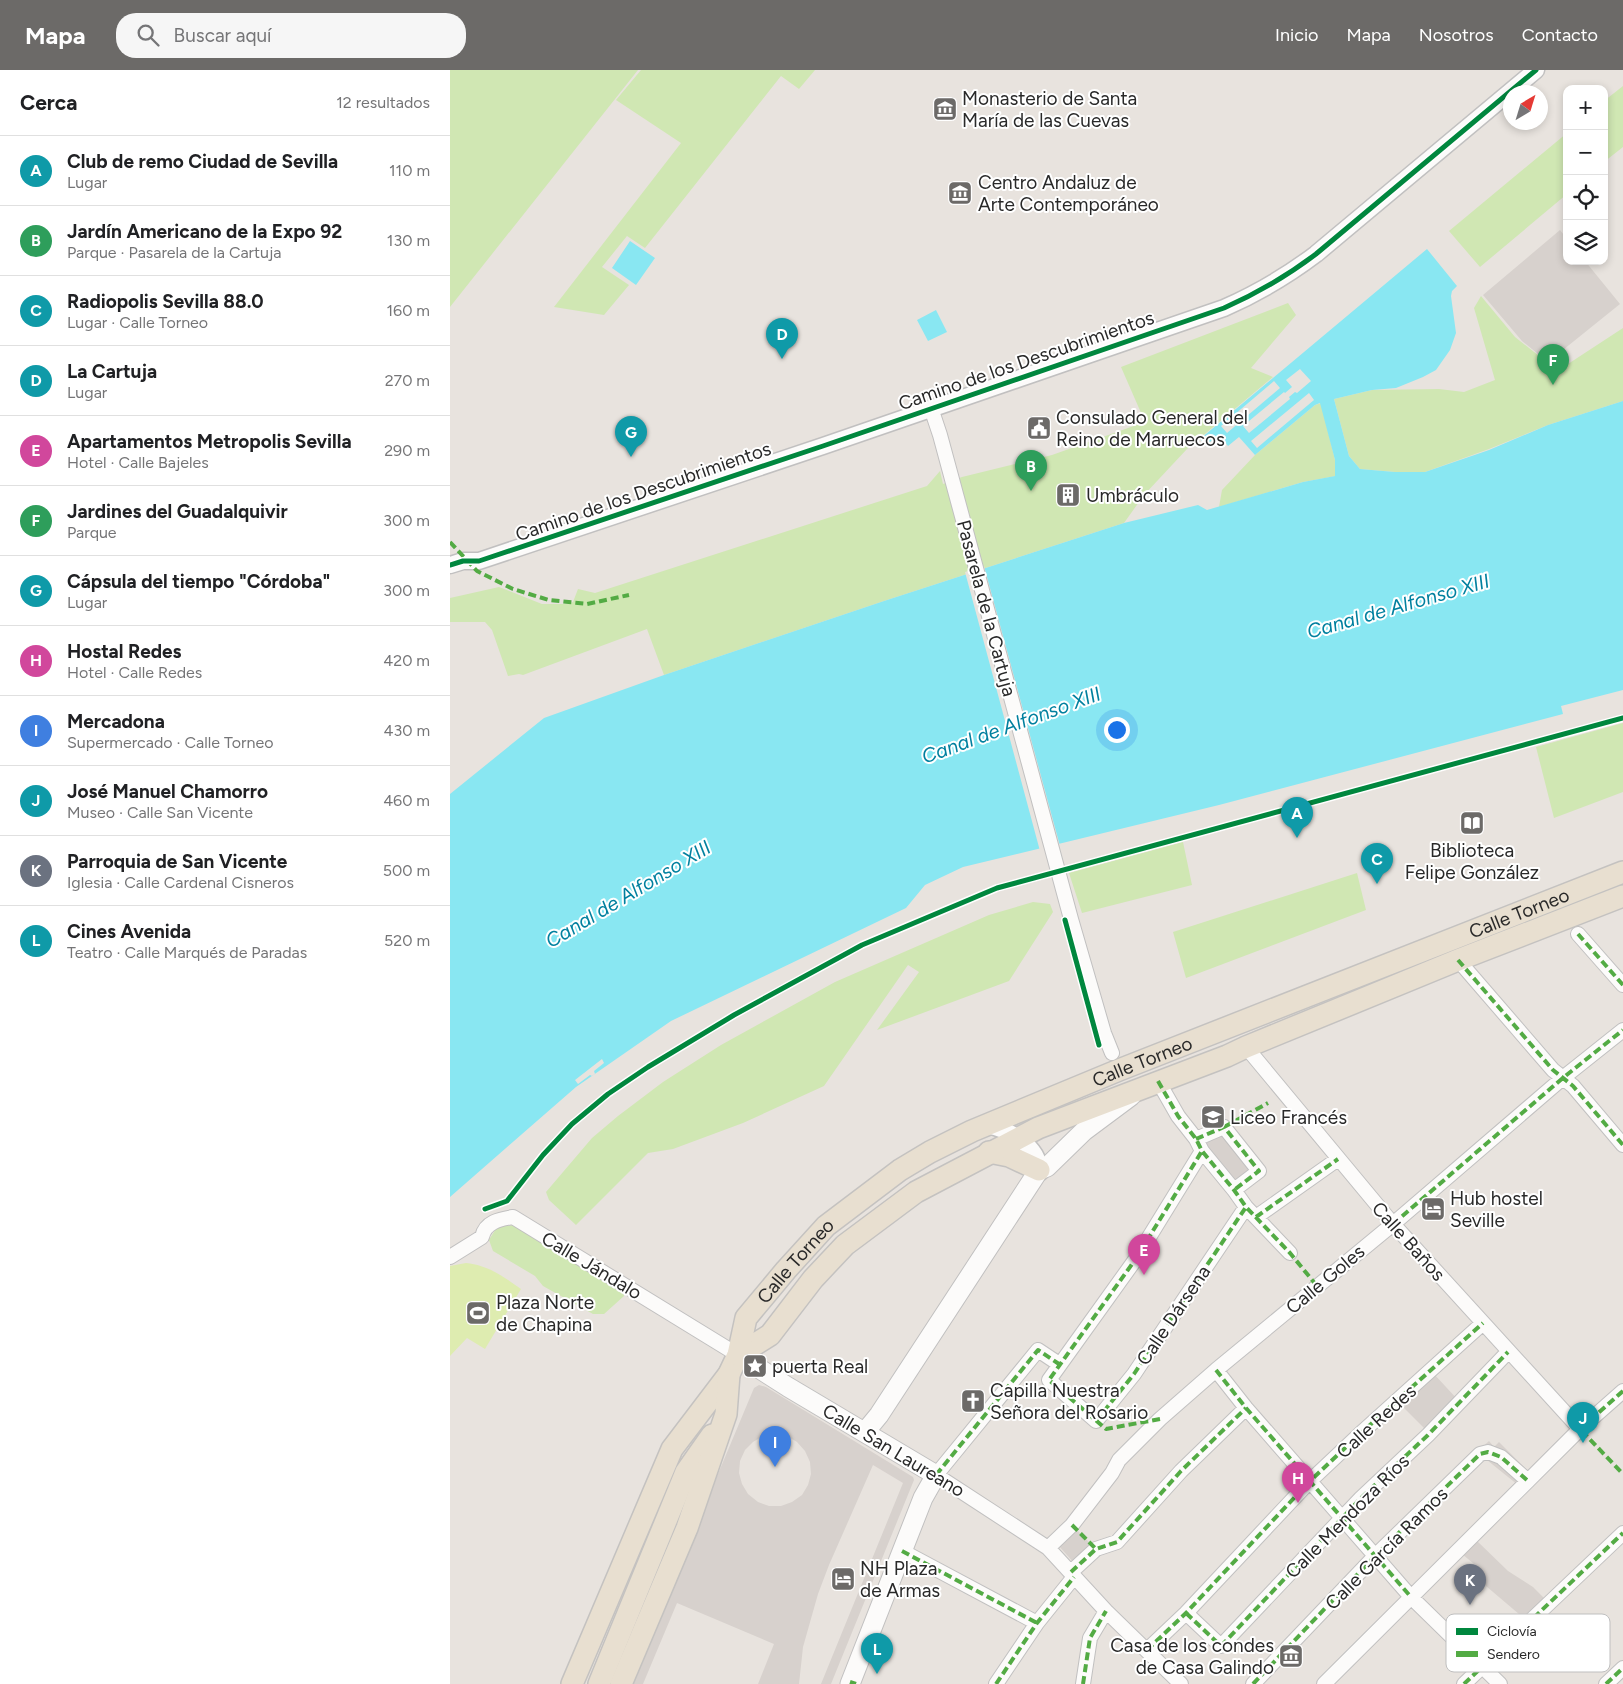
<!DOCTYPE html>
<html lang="es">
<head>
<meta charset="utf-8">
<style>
	:root { --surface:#fff; --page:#f6f6f6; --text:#202124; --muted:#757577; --line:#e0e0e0; --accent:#6c6a68 }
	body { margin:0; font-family:Figtree,sans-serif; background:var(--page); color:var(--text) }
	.controls { position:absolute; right:15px; top:15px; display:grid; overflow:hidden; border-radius:10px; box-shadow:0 2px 8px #0003 }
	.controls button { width:45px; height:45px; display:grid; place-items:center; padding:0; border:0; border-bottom:1px solid var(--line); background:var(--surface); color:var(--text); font:25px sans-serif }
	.compass { position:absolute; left:1053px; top:15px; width:45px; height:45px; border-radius:50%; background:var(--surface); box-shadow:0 2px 8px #0003; rotate:38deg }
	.you { position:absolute; left:666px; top:659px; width:18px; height:18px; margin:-12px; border:4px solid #fff; border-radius:50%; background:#1a73e8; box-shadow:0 0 0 8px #1a73e833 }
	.badge { display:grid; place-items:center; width:32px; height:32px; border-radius:50%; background:var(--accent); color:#fff; font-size:16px; font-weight:700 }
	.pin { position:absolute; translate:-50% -41px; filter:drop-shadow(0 1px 2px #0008) }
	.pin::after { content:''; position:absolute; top:26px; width:18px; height:15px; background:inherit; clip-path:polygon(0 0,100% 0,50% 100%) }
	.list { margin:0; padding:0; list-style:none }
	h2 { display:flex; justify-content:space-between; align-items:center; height:65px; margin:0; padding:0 20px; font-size:21px }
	h2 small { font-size:16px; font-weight:400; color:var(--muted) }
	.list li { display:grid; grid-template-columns:32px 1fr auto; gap:15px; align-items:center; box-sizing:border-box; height:70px; padding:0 20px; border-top:1px solid var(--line) }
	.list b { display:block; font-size:19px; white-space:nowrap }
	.list p { margin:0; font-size:16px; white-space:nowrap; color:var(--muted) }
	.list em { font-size:16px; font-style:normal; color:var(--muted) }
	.icon { flex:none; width:28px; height:28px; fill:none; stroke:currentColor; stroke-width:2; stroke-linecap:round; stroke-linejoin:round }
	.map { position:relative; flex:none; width:1173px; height:1614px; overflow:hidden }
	header { display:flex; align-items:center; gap:30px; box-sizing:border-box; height:70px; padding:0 25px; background:var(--accent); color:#fff }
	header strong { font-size:24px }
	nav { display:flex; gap:28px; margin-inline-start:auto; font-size:18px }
	.search { width:350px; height:45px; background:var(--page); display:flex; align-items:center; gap:12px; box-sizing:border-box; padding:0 18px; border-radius:20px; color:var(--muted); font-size:19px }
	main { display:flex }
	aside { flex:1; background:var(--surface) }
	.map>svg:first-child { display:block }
</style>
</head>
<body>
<header>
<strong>Mapa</strong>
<div class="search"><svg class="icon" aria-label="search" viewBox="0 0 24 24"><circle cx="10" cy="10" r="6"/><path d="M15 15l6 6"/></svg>Buscar aquí</div>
<nav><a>Inicio</a><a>Mapa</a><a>Nosotros</a><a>Contacto</a></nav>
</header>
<main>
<aside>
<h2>Cerca<small>12 resultados</small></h2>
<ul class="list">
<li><span class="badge" style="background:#0f9aa8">A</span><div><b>Club de remo Ciudad de Sevilla</b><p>Lugar</p></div><em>110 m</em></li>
<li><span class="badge" style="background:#2e9e5b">B</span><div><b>Jardín Americano de la Expo 92</b><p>Parque · Pasarela de la Cartuja</p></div><em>130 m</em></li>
<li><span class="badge" style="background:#0f9aa8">C</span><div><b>Radiopolis Sevilla 88.0</b><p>Lugar · Calle Torneo</p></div><em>160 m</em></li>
<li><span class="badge" style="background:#0f9aa8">D</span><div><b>La Cartuja</b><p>Lugar</p></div><em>270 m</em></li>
<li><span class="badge" style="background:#d1479c">E</span><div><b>Apartamentos Metropolis Sevilla</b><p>Hotel · Calle Bajeles</p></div><em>290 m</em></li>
<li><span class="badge" style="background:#2e9e5b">F</span><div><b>Jardines del Guadalquivir</b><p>Parque</p></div><em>300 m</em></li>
<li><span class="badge" style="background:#0f9aa8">G</span><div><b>Cápsula del tiempo &quot;Córdoba&quot;</b><p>Lugar</p></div><em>300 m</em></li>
<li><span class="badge" style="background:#d1479c">H</span><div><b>Hostal Redes</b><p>Hotel · Calle Redes</p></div><em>420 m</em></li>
<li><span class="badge" style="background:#3f7fe0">I</span><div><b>Mercadona</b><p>Supermercado · Calle Torneo</p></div><em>430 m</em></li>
<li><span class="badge" style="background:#0f9aa8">J</span><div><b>José Manuel Chamorro</b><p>Museo · Calle San Vicente</p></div><em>460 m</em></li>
<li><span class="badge" style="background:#6b7280">K</span><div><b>Parroquia de San Vicente</b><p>Iglesia · Calle Cardenal Cisneros</p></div><em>500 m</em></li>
<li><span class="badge" style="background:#0f9aa8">L</span><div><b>Cines Avenida</b><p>Teatro · Calle Marqués de Paradas</p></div><em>520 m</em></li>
</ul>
</aside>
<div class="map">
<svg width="1173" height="1614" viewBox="0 0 1173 1614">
	<rect width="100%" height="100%" fill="#e8e3de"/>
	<path fill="#d0e7b3" d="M0,0h188l-188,237z
		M191,0h174l-16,19 -18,-13 -136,172 -18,-12 -25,31 27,18 -25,30 -50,-8 127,-164 -65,-43z
		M1173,16v61l-19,15v-61z
		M1117,63v61l-87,73 -31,-36z
		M1031,226l34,41 33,26 20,1 55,-36v73l-75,24 -59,24 -64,23h-30l-35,-3 -11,-13 -15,-57 38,-9 67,-1 25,3 31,-12 -21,-72z
		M838,233l8,12 -45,53 22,9 -86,72 -43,46 -20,28 -240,78 -220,74 -17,-46 -124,46 -4,-1 -11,2 -16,-46 -7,-8h-35v-24l49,-11 43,17h25l6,-2 5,-13 17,4 332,-107 13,-15 3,13 19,-7 90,-22 93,-33 -24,-55z
		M871,333l14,57 1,16 -33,6 -84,25 3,-17 33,-35 60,-50z
		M1173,653v69l-69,26 -18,-71z
		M733,772l9,43 -110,28 -13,-40z
		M907,803l9,37 -180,68 -13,-46z
		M583,832l17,2 3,8 -44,69 -132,49 42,-58 -11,-7 -84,121 -81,37 -70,26 -25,4 -72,72 -27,-25 -3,-8 46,-54 26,-22 45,-34 58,-37 114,-63 154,-67z
		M63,1155l111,66v5l-20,18h-11l-50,-28 -8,-10 -42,-25 -4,-11 8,-13z"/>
	<path fill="#deecb0" d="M16,1193c22,2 38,14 55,26l-36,60 -18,-11 -17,18v-90z"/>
	<path fill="#d7d1cd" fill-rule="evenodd" d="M1110,160l7,9v22h18l35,43 -72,58 -26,-21 -39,-46z
		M774,1057l35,44 -21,16 -37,-50z
		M984,1304l24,26 -30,32 -27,-27z
		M309,1315l7,2 147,90 1,3 -83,204h-10l82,-201 -30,-18 -44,100 -11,29 -15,53 -4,37h-41l16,-40 -97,-41 -34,81h-13l124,-296zM325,1364l12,2 10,6 8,9 5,11 1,12 -3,11 -6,10 -10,7 -11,4h-12l-11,-4 -10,-8 -6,-10 -3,-11 1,-12 5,-11 8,-8 10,-6z
		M1039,1371l5,6 5,-5 31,31 -12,12 -41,-33z
		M624,1457l20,20 -19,17 -17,-19z
		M1025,1469l33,32 25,16 13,13 -20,20 -53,-45 6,-7 -17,-14z"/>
	<path fill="#89e7f2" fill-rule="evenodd" d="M180,171l25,17 -19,27 -24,-17z
		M977,179l30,37 -5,5 -1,5 5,37 -6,17 -14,20 -13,7 -27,11 -24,2 -38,9 15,57 11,13 35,3h30l64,-22 59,-25 75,-24v289l-62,16 2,8 -344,91 -256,62 -38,18 -19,23 -235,113 -95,66 -126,110v-403l94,-76 120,-43 220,-74 240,-78 74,-18 9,5 96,-28 32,-6v-16l-15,-57 -5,2 -60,50 -16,-18 -11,9 -9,-11 -13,10 -6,-6zM850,299l11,12 -14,12 -2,-1 -6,5 1,2 -41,34 -6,-7 41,-34 1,1 7,-6 -6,-7zM824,311l6,7 -53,45 -6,-7zM859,323l5,7 -57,48 -6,-7z
		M486,240l11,22 -19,9 -11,-21z"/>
	<path fill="#e8e3de" d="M534,496l76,280 -20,5 -75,-279z
		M152,989l2,4 -10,8 1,3 -3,2 -2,-1 -12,9 -3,-4z"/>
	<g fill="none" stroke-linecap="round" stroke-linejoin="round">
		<defs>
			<path id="minor" d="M481,338l9,27 131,484 33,114 8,20
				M1128,864l45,51
				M1008,890l95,110 20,16 50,59
				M796,977l147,177 187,205
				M708,1011l20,35 18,23 6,12 32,39 12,17 44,46
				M746,1069l28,-12 35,44 -25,19
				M752,1081l-67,109 -86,120 47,41 38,-47 112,-167
				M806,1147l82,-58
				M0,1187l32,-20c3,-15 18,-18 31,-20l225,138
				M609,1294l-21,-14 -102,125 112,73 58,63 75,73
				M766,1300l30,38 165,189 89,87
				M598,1478l24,-23 40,-52 7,-13 41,-41 56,-49 177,-146 171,-147 59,-47
				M452,1481l135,72
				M621,1502l25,-23 21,-7 64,-71 65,-63
				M736,1543l35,33 140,-148 67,-63 80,-83
				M697,1580l39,-37 124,-132 51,-48 122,-110
				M546,1614l41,-61 37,-46
				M633,1614l7,-46 16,-27
				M803,1614l122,-128 105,-102 8,-2 13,5 27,24
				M874,1614l256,-255 43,-38
				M1014,1614l159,-151
				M1156,1614l17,-16"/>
			<path id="tertiary" d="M0,495l13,-4h16l344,-115 401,-138c34,-15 63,-32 92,-54l220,-184
				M536,1055c21,3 53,21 53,45"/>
			<path id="secondary" d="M288,1285l50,32 148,88 -13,23 -73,186
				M415,1362l14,-17 160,-245 8,-3 37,-36 47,-35"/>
			<g id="primary">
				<path d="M539,1082l20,4 30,14"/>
				<path d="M288,1285l32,-20 43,-56 32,-34 71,-53 122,-64 189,-72 19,-9 212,-87 165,-64"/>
				<path id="s1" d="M122,1614l100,-235 57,-75 9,-19 8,-37 40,-48 40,-44 74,-56 30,-18 42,-21 147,-61 504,-198"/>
				<path d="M149,1614l87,-212 26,-37"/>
				<path d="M171,1614l66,-156 39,-114 3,-40"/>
			</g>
		</defs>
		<use href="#minor" stroke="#c1c0c0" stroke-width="16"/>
		<use href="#tertiary" stroke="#c1c0c0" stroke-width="19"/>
		<use href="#secondary" stroke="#c1c0c0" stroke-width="21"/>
		<use href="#primary" stroke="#c4c2c0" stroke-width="24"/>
		<use href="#minor" stroke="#fcfbfa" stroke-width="14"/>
		<use href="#tertiary" stroke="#fcfbfa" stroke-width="16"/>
		<use href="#secondary" stroke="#fcfbfa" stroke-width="19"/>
		<use href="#primary" stroke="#e8dfd0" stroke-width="21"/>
		<path stroke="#53ab44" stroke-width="4" stroke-dasharray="8 4" stroke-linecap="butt" d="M0,472l27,29 36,18 36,11 38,4 42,-9
			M1128,864l45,51
			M1008,890l95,110 20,16 50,59
			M708,1011l20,35 18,23 6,12 32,39 12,17 44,46 27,33
			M774,1057l44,-24
			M746,1069l28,-12 35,44 -25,19
			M806,1147l82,-58
			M943,1154l171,-147 59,-47
			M766,1300l30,38 165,189
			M1173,1321l-43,38 43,45
			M710,1349l-54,10 -57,-49 86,-120 67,-109
			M646,1351l38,-47 112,-167
			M486,1405l102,-125 21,14
			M622,1455l24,24
			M452,1481l135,72
			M621,1502l25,-23 21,-7 64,-71 65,-63
			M736,1543l35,33 140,-148 67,-63 80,-83
			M697,1580l39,-37 124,-132 51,-48 122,-110
			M400,1612l6,2
			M546,1614l41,-61 37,-46
			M633,1614l7,-46 16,-27
			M803,1614l122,-128 105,-102 8,-2 13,5 27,24
			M1014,1614l159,-151
			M1156,1614l17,-16"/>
		<defs>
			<path id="cycleway" d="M0,495l13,-4h16l344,-115 401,-138c34,-15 63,-32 92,-54l220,-184
				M615,850l34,125
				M35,1139l22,-8 36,-46 29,-31 36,-30 40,-27 86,-52 128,-70 135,-57 626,-170"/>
		</defs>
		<use href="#cycleway" stroke="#fff" stroke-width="8"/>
		<use href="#cycleway" stroke="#00873e" stroke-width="5"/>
	</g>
	<defs>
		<symbol id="museum-square" viewBox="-11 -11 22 22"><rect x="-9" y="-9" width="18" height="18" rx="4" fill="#6c6a68" stroke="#fff"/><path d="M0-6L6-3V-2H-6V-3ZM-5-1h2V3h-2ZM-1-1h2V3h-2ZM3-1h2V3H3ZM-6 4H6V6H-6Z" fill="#fff"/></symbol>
		<symbol id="civic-square" viewBox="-11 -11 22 22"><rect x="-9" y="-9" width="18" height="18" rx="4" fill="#6c6a68" stroke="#fff"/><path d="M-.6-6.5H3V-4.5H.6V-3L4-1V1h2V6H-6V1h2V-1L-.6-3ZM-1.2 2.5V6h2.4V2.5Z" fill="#fff"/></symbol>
		<symbol id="building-square" viewBox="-11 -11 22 22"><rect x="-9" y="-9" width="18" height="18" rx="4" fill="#6c6a68" stroke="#fff"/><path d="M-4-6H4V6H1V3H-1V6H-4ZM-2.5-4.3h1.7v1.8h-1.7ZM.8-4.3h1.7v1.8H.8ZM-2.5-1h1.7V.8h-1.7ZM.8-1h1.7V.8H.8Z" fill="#fff"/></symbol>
		<symbol id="library-square" viewBox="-11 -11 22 22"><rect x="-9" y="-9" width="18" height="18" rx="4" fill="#6c6a68" stroke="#fff"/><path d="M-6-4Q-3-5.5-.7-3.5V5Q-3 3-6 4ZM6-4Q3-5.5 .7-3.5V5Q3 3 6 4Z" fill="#fff"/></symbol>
		<symbol id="school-square" viewBox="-11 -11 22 22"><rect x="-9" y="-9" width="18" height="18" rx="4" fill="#6c6a68" stroke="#fff"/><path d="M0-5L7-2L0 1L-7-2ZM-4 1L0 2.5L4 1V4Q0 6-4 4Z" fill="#fff"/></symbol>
		<symbol id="hotel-square" viewBox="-11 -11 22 22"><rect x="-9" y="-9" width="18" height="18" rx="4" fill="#6c6a68" stroke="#fff"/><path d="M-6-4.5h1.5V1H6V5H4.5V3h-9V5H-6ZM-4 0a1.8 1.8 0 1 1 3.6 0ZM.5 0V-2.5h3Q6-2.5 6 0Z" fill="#fff"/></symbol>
		<symbol id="stadium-square" viewBox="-11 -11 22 22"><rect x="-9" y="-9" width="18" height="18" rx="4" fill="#6c6a68" stroke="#fff"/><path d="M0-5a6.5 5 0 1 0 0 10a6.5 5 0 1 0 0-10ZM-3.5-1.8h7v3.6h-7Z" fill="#fff"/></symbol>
		<symbol id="sight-square" viewBox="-11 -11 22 22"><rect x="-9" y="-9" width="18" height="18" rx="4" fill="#6c6a68" stroke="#fff"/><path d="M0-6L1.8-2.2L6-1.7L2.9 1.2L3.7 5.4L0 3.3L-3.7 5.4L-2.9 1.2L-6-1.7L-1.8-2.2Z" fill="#fff"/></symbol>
		<symbol id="church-square" viewBox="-11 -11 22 22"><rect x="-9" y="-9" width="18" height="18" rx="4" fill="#6c6a68" stroke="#fff"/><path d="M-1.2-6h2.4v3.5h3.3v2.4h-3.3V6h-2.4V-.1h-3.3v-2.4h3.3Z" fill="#fff"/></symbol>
	</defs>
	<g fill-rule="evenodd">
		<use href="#museum-square" x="481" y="25" width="28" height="28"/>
		<use href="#museum-square" x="496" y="109" width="28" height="28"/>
		<use href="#civic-square" x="575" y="344" width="28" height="28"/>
		<use href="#building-square" x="604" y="411" width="28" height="28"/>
		<use href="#library-square" x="1008" y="739" width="28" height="28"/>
		<use href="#school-square" x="749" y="1033" width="28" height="28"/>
		<use href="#hotel-square" x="969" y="1125" width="28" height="28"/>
		<use href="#stadium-square" x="14" y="1229" width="28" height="28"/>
		<use href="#sight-square" x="291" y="1282" width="28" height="28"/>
		<use href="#church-square" x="509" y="1317" width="28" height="28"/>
		<use href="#hotel-square" x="379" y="1495" width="28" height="28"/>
		<use href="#museum-square" x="827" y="1572" width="28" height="28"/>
	</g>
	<g text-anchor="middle" stroke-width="4" stroke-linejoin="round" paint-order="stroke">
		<g font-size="19" fill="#292929" stroke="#fff" text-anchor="start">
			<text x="512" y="35">Monasterio de Santa<tspan x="512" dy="22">María de las Cuevas</tspan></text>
			<text x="528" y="119">Centro Andaluz de<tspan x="528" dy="22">Arte Contemporáneo</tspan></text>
			<text x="606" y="354">Consulado General del<tspan x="606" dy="22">Reino de Marruecos</tspan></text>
			<text x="636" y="432">Umbráculo</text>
			<text x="1022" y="787" text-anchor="middle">Biblioteca<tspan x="1022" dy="22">Felipe González</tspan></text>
			<text x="780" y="1054">Liceo Francés</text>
			<text x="1000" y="1135">Hub hostel<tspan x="1000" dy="22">Seville</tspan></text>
			<text x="46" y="1239">Plaza Norte<tspan x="46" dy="22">de Chapina</tspan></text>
			<text x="322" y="1303">puerta Real</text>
			<text x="540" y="1327">Capilla Nuestra<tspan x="540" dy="22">Señora del Rosario</tspan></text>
			<text x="410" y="1505">NH Plaza<tspan x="410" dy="22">de Armas</tspan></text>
			<text x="824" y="1582" text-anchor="end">Casa de los condes<tspan x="824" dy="22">de Casa Galindo</tspan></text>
		</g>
		<g font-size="19" fill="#292929" stroke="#fff">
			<text transform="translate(576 290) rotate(-19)" y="7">Camino de los Descubrimientos</text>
			<text transform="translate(193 421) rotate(-19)" y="7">Camino de los Descubrimientos</text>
			<text transform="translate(537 538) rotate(75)" y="7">Pasarela de la Cartuja</text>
			<text dy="7" stroke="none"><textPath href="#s1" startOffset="1294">Calle Torneo</textPath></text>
			<text dy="7" stroke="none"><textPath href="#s1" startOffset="889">Calle Torneo</textPath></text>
			<text transform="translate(959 1171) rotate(48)" y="7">Calle Baños</text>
			<text dy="7" stroke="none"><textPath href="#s1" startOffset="484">Calle Torneo</textPath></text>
			<text transform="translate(142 1195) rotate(31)" y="7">Calle Jándalo</text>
			<text transform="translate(875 1209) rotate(-40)" y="7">Calle Goles</text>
			<text transform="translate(723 1245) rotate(-56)" y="7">Calle Dársena</text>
			<text transform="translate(926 1351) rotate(-42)" y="7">Calle Redes</text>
			<text transform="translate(444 1380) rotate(31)" y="7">Calle San Laureano</text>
			<text transform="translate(897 1446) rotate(-45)" y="7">Calle Mendoza Ríos</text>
			<text transform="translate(936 1478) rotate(-45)" y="7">Calle García Ramos</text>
		</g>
		<g font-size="20" font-style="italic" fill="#01809f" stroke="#fff">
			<text transform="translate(948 536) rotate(-16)" y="7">Canal de Alfonso XIII</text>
			<text transform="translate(561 655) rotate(-20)" y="7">Canal de Alfonso XIII</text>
			<text transform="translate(178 824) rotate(-31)" y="7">Canal de Alfonso XIII</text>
		</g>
	</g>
	<rect x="996" y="1544" width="164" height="58" rx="8" fill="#fff" stroke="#bfbfbf" stroke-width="1"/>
	<rect x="1006" y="1558" width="22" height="7" fill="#00873e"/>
	<rect x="1006" y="1581" width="22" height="6" fill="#53ab44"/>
	<g font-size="14" fill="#292929">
		<text x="1037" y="1566">Ciclovía</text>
		<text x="1037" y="1589">Sendero</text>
	</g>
</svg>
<div class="controls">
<button>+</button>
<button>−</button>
<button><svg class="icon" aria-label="locate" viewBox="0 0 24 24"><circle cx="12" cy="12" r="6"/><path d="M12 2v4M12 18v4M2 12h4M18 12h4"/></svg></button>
<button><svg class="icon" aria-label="layers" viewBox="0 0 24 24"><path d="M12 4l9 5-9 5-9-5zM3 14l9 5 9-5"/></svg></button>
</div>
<svg class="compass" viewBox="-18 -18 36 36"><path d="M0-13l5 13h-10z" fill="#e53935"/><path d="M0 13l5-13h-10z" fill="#757577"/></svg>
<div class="you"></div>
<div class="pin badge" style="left:847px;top:768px;background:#0f9aa8">A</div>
<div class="pin badge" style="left:581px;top:421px;background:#2e9e5b">B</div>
<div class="pin badge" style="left:927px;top:814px;background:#0f9aa8">C</div>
<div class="pin badge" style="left:332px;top:289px;background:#0f9aa8">D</div>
<div class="pin badge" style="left:694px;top:1205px;background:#d1479c">E</div>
<div class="pin badge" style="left:1103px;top:315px;background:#2e9e5b">F</div>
<div class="pin badge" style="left:181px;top:387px;background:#0f9aa8">G</div>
<div class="pin badge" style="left:848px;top:1433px;background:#d1479c">H</div>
<div class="pin badge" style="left:325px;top:1397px;background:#3f7fe0">I</div>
<div class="pin badge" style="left:1133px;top:1373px;background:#0f9aa8">J</div>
<div class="pin badge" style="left:1020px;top:1535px;background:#6b7280">K</div>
<div class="pin badge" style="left:427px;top:1604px;background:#0f9aa8">L</div>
</div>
</main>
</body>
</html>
